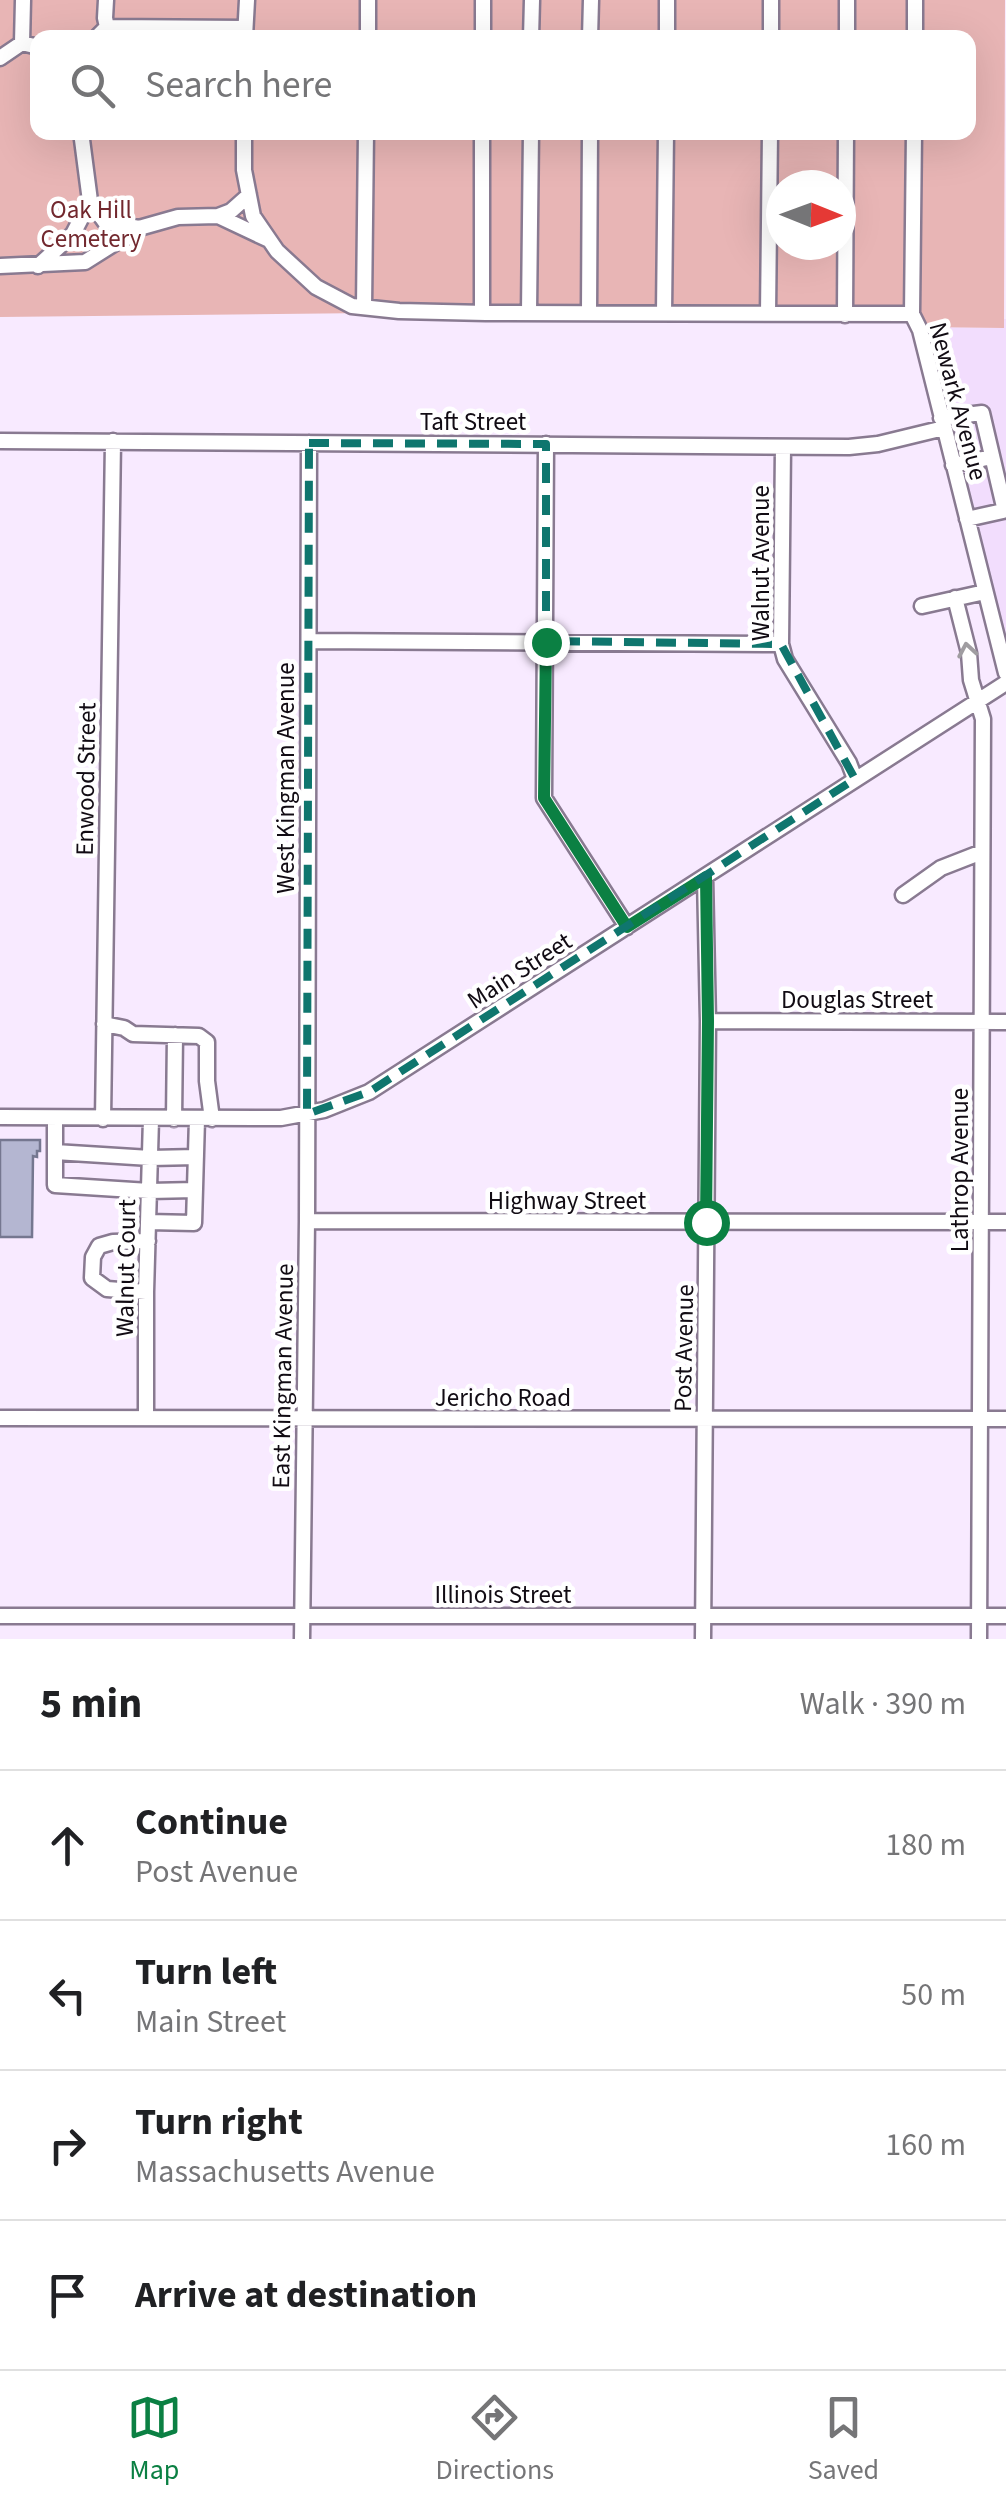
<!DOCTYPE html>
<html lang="en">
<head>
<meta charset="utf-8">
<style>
	:root { --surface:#fff; --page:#f6f6f6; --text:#202124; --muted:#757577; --line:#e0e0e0; --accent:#0b8043 }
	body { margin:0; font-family:"Source Sans 3",sans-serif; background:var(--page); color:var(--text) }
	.compass { position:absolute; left:766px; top:170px; width:90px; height:90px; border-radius:50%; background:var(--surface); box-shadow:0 10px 40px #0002; rotate:91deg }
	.stop { position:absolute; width:30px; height:30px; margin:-22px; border:8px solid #0b8043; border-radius:50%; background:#fff }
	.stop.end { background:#0b8043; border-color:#fff; box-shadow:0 2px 10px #0008 }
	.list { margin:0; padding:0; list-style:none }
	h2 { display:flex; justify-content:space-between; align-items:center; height:130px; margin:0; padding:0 40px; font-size:42px }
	h2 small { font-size:32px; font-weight:400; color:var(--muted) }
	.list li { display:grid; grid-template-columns:65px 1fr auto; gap:30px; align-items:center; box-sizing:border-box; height:150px; padding:0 40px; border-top:2px solid var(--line) }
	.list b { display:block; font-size:38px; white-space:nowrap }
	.list p { margin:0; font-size:32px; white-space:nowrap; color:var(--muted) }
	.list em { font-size:32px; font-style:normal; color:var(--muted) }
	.icon { flex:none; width:55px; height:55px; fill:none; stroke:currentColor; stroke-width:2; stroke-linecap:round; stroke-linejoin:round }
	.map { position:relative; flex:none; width:1006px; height:1639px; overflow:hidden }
	.search { position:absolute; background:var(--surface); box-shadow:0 10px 40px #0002; left:30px; right:30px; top:30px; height:110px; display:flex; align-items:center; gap:25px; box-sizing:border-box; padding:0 35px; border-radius:20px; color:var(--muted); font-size:38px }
	.sheet { height:730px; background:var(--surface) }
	nav { display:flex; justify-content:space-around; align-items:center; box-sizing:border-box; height:140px; border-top:2px solid var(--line); background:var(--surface); font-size:28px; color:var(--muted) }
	nav a { display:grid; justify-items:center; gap:5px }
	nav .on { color:var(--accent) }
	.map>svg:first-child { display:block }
</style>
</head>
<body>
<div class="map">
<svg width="1006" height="1639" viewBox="0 0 1006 1639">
	<rect width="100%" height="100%" fill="#f8eaff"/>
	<path fill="#f2ddfd" d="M1004,319h2v336l-83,-328 80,1z"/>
	<path fill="#e8b5b5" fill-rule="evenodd" d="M0,0h1005l-1,328 -81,-1 -6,-20 -917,10zM38,38h930v94h-930zM781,185h60v60h-60z"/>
	<path fill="#b4b6d1" stroke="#757790" stroke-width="2.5" d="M0,1140h40v11h-3v6l-4,-1 -1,81h-32z"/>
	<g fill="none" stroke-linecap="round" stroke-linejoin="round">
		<defs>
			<path id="minor" d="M23,0l-1,43 16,4
				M106,0l-1,18 2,9
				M245,37l2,-37
				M96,38l11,-11 138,1
				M368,38v-38
				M483,38v-38
				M531,38l1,-38
				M590,38l1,-38
				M667,38v-38
				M771,38v-38
				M847,38v-38
				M915,38v-38
				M0,58l22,-15
				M81,132l9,69 15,21 34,6
				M244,132v38l9,46 24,35 39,36 36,19 47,5 87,2 426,1
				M914,132l-2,182 8,16 86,343
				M218,216l13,-5 18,-16
				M0,266l85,-4 54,-34 39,-11 40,-1 51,24
				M38,266l35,-32 17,-33
				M364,307l2,-175
				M529,312l2,-180
				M589,312l1,-180
				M482,313v-181
				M664,313l2,-181
				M768,314l2,-182
				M845,315l1,-183
				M941,418l41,-5 22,94 -1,4 -36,8
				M0,441l849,6 29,-3 66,-16
				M546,444l-2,354 83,129
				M783,447l-2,197 4,15 64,104 6,16
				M953,465l39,-8
				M955,598l14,55 2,27 12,39 -4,920
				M922,606l63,-14
				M309,641l472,3
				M903,895l38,-27 41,-16
				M708,1021l298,1
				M104,1024l20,4 9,6 66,2 8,6v39l5,38
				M0,1117l281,1 43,-8 45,-18 637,-409
				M55,1118v34l95,6 46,-1
				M103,1119l10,-678
				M174,1119l1,-84
				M55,1152v33l94,6 46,-1
				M307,1221l699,1
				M148,1222l46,1 3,-104
				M146,1292l-39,-3 -15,-11 1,-21 6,-11 14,-4 35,-1
				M0,1418l1006,1
				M146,1418v-126l5,-173
				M0,1616h1006
				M302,1639l5,-418 2,-778
				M703,1639l5,-618 -3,-144"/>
		</defs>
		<use href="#minor" stroke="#897a91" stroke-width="19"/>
		<use href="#minor" stroke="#fff" stroke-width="14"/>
	</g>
	<defs><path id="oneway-chevron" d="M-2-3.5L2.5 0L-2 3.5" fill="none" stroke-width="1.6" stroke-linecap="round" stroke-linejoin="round" transform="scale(2.5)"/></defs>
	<use stroke="#a09da1" href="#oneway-chevron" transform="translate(967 650) rotate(-100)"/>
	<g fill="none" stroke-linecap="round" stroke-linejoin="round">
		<path stroke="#0b8043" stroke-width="12" d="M546,642l-2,156 83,129 79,-50 2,144 -2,201"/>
	</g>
	<path fill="none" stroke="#0f766e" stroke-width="8" stroke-dasharray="20 12" stroke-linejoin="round" d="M309,443l237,1v197l235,3 74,135 -486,313 -62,22z"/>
	<g text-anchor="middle" stroke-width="9" stroke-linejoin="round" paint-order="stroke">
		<g font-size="25" fill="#72282e" stroke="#fff">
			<text x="91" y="218">Oak Hill<tspan x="91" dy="29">Cemetery</tspan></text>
		</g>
		<g font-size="25" fill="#110b13" stroke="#fff">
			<text transform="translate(959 401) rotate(75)" y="9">Newark Avenue</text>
			<text x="473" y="430">Taft Street</text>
			<text transform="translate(760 563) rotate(-90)" y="9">Walnut Avenue</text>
			<text transform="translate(285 778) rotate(-90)" y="9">West Kingman Avenue</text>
			<text transform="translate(85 779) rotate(-89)" y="9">Enwood Street</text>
			<text transform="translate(519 970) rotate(-33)" y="9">Main Street</text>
			<text x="857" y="1008">Douglas Street</text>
			<text transform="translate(959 1170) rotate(-90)" y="9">Lathrop Avenue</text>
			<text x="567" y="1209">Highway Street</text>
			<text transform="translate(125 1268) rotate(-89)" y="9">Walnut Court</text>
			<text transform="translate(683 1348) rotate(-89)" y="9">Post Avenue</text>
			<text transform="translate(282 1376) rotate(-89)" y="9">East Kingman Avenue</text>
			<text x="503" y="1406">Jericho Road</text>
			<text x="503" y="1603">Illinois Street</text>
		</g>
	</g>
</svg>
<svg class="compass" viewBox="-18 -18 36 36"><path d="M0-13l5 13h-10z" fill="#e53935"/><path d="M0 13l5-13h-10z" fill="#757577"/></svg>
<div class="stop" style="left:706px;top:1222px"></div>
<div class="stop end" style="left:546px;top:642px"></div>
<div class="search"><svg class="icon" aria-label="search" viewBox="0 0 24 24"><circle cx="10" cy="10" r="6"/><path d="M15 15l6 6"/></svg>Search here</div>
</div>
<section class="sheet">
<h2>5 min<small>Walk · 390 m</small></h2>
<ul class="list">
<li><svg class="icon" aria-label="ahead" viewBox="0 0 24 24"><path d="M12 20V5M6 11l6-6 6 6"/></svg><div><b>Continue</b><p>Post Avenue</p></div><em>180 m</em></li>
<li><svg class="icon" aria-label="left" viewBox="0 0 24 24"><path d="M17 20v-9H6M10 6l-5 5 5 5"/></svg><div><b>Turn left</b><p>Main Street</p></div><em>50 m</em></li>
<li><svg class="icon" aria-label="right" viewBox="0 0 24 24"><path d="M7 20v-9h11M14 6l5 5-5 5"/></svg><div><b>Turn right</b><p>Massachusetts Avenue</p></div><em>160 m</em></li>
<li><svg class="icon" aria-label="arrive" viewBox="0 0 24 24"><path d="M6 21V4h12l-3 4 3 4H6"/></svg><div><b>Arrive at destination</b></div></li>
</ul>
</section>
<nav>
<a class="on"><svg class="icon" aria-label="map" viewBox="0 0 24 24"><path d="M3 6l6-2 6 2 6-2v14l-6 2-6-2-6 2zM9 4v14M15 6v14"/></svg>Map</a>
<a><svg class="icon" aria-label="directions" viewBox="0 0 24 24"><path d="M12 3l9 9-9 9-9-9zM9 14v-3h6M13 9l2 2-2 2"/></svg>Directions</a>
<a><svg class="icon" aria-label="saved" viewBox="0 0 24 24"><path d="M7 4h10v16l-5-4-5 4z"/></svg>Saved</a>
</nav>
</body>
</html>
